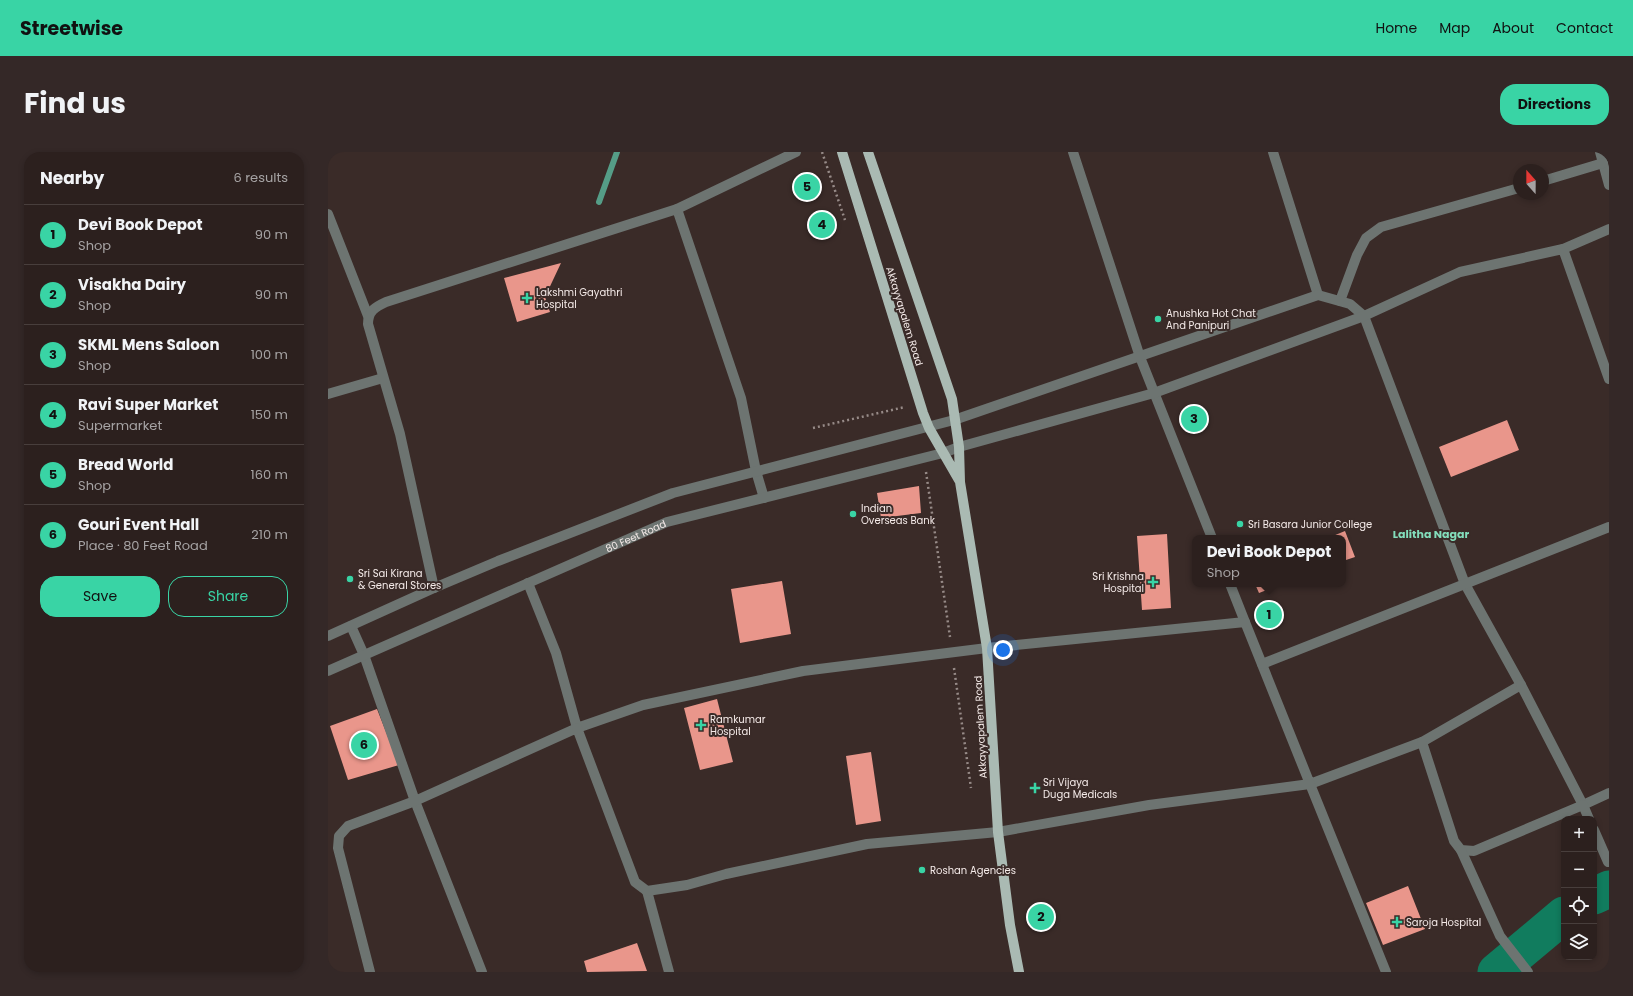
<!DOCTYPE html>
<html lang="en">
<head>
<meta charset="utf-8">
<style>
	:root { --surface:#2c201e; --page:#342827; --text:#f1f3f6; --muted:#a6a3a4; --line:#483e3c; --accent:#39d4a5 }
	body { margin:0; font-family:Poppins,sans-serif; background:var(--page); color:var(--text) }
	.controls { position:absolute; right:12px; bottom:12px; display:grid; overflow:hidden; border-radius:8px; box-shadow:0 2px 6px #0003 }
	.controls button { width:36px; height:36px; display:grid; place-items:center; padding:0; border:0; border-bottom:1px solid var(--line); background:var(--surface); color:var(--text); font:20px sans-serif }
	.compass { position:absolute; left:1185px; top:12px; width:36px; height:36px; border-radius:50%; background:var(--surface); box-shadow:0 2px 6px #0003; rotate:339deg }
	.you { position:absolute; left:675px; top:498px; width:14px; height:14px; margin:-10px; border:3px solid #fff; border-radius:50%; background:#1a73e8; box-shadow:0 0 0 6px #1a73e833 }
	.badge { display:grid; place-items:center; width:26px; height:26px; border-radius:50%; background:var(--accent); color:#111; font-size:13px; font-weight:700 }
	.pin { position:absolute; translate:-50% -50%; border:2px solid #fff; box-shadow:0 1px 4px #0006 }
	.popup { position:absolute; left:864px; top:383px; width:154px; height:52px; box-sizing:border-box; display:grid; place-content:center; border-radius:8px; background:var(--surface); filter:drop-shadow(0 1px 3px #0005); font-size:13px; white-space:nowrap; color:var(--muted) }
	.popup b { font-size:15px; color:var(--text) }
	.popup::after { content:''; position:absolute; left:50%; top:100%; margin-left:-8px; border:8px solid transparent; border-top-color:var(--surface) }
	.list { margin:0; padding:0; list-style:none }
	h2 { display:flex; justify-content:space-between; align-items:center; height:52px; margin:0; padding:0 16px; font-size:17px }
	h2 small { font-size:13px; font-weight:400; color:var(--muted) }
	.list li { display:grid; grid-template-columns:26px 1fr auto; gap:12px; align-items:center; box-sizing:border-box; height:60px; padding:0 16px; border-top:1px solid var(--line) }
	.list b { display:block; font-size:15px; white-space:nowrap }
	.list p { margin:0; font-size:13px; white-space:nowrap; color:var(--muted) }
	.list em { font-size:13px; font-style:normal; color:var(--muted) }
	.actions { display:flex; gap:8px; padding:12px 16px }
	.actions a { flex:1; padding:9px 0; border:1px solid var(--accent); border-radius:16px; text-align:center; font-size:14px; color:var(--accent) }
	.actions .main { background:var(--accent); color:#111 }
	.icon { flex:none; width:22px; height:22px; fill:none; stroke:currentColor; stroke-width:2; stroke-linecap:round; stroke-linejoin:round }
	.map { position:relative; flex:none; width:1281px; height:820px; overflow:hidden; border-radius:16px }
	header { display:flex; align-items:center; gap:24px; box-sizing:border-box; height:56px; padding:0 20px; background:var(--accent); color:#111 }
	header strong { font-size:19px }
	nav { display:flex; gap:22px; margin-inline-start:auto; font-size:14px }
	.intro { display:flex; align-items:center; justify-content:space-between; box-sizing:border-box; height:96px; padding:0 24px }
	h1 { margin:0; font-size:28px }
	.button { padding:10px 18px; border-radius:16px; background:var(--accent); color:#111; font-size:14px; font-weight:700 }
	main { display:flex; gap:24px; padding:0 24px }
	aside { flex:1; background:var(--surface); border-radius:16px; box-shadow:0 2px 6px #0003 }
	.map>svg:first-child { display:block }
</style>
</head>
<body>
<header>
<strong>Streetwise</strong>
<nav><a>Home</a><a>Map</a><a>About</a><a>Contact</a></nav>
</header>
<div class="intro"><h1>Find us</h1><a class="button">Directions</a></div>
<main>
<aside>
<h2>Nearby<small>6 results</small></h2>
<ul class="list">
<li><span class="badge">1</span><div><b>Devi Book Depot</b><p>Shop</p></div><em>90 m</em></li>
<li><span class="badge">2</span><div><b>Visakha Dairy</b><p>Shop</p></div><em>90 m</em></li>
<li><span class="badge">3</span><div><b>SKML Mens Saloon</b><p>Shop</p></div><em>100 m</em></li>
<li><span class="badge">4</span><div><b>Ravi Super Market</b><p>Supermarket</p></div><em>150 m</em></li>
<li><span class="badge">5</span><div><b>Bread World</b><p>Shop</p></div><em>160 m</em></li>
<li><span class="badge">6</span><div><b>Gouri Event Hall</b><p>Place · 80 Feet Road</p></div><em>210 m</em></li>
</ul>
<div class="actions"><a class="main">Save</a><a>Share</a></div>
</aside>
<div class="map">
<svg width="1281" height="820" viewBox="0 0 1281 820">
	<rect width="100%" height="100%" fill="#3a2b28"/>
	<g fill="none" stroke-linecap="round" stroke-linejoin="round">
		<path stroke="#559d87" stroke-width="6" d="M271,50l18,-50"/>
		<path stroke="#117c5e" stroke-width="37" d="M1266,744l15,-7
			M1168,820l68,-57"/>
	</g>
	<path fill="#e9968b" d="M233,111l-16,34 5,15 -33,10 -13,-44z
		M1179,268l12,30 -68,27 -12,-30z
		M591,334l2,27 -40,5 -4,-25z
		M1017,379l10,26 -12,4v-23h-15z
		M839,382l4,74 -29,2 -5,-74z
		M454,429l9,53 -51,9 -9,-54z
		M927,432h27l-23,9z
		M389,547l16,63 -33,8 -16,-62z
		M49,557l22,56 -51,15 -18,-54z
		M543,600l10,69 -25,4 -10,-69z
		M1080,734l17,43 -42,16 -17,-42z
		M309,791l10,28 -60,1 -3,-11z"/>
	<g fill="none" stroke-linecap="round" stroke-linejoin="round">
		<path stroke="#978b88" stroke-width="2.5" stroke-dasharray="2 3" stroke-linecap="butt" d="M494,0l23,68
			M485,276l92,-21
			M598,320l24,165
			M626,516l17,120"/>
		<g stroke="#6d7471" stroke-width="10">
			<path d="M745,0l67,205 72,181"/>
			<path d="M945,0l45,143"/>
			<path d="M1272,0l9,33"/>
			<path d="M1215,29l60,-18"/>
			<path d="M349,57l64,189 15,73 8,27"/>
			<path d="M0,62l40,102"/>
			<path d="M1235,97l46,-20"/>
			<path d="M1012,149l17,-46 9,-17 15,-11 138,-39"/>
			<path d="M0,242l55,-16"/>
			<path d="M902,432l15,38"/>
			<path d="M106,436l-34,-154 -32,-110c0,-13 7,-17 18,-22l291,-93 119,-57"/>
			<path d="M23,474l13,29 51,146 67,171"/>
			<path d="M0,484l106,-48 64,-27 175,-68 281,-73 364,-125 32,9 14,12 101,268 56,101 -99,57 -112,42 -65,-162 -258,26 -184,23 -160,34 -66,23 -21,-75 -28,-70"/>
			<path d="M934,512l347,-137"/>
			<path id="s1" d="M0,519l339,-149 276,-69 16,-6 195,-54 210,-77 96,-44 103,-23 46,130"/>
			<path d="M1193,533l62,120 26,-12"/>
			<path d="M1094,590l32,99 7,9 13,1 109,-46 6,14"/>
			<path d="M1266,678l14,32"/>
			<path d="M1133,698l39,86 28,36"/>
			<path d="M319,739l22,81"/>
			<path d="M42,820l-32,-124 1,-12 9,-10 67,-25 162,-73 58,154 12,9 40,-6 39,-11 141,-30 131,-12 151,-27 161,-21 76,188"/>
		</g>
		<path stroke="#aabab3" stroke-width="10" d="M514,0l81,261 6,15 30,52
			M540,0l84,247 7,48 1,35 27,166 11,184 12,93 9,47"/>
	</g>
	<g fill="#39d4a5" stroke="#3a2b28" stroke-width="1.5">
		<path d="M197 140h4v4h4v4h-4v4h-4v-4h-4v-4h4z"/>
		<circle cx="830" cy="167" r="4"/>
		<circle cx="525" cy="362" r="4"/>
		<circle cx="912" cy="372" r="4"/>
		<circle cx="22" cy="427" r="4"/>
		<path d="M823 424h4v4h4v4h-4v4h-4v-4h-4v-4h4z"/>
		<path d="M371 567h4v4h4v4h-4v4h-4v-4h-4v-4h4z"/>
		<path d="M705 630h4v4h4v4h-4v4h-4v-4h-4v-4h4z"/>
		<circle cx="594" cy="718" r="4"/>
		<path d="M1067 764h4v4h4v4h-4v4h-4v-4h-4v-4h4z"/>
	</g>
	<g text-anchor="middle" stroke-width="4" stroke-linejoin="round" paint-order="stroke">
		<g font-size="10" fill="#f4eae8" stroke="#3a2b28" text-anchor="start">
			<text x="208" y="144">Lakshmi Gayathri<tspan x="208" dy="12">Hospital</tspan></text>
			<text x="838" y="165">Anushka Hot Chat<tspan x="838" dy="12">And Panipuri</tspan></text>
			<text x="533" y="360">Indian<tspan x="533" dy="12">Overseas Bank</tspan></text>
			<text x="920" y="376">Sri Basara Junior College</text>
			<text x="30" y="425">Sri Sai Kirana<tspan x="30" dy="12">&amp; General Stores</tspan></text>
			<text x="816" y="428" text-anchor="end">Sri Krishna<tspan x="816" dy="12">Hospital</tspan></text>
			<text x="382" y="571">Ramkumar<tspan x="382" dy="12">Hospital</tspan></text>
			<text x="715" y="634">Sri Vijaya<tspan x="715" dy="12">Duga Medicals</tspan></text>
			<text x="602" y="722">Roshan Agencies</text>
			<text x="1078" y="774">Saroja Hospital</text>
		</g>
		<g font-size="10" fill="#f4eae8" stroke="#3a2b28">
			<text transform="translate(577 164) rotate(73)" y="4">Akkayyapalem Road</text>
			<text dy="4" stroke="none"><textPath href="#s1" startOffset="336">80 Feet Road</textPath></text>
			<text transform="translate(652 575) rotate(-93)" y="4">Akkayyapalem Road</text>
		</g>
		<g font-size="11" font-weight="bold" fill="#83ddbb" stroke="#3a2b28">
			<text x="1103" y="386">Lalitha Nagar</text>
		</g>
	</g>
</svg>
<div class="controls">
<button>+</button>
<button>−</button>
<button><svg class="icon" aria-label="locate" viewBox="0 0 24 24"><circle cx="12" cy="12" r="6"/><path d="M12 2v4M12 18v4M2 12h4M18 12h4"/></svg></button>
<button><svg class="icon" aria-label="layers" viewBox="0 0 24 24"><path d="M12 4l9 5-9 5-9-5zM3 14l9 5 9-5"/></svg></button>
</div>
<svg class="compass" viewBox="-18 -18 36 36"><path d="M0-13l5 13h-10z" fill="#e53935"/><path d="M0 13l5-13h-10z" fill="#a6a3a4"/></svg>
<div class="you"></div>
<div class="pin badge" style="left:941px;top:463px">1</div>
<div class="popup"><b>Devi Book Depot</b>Shop</div>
<div class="pin badge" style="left:713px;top:765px">2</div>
<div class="pin badge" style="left:866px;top:267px">3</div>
<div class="pin badge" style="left:494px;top:73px">4</div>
<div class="pin badge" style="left:479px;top:35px">5</div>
<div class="pin badge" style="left:36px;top:593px">6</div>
</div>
</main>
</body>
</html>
